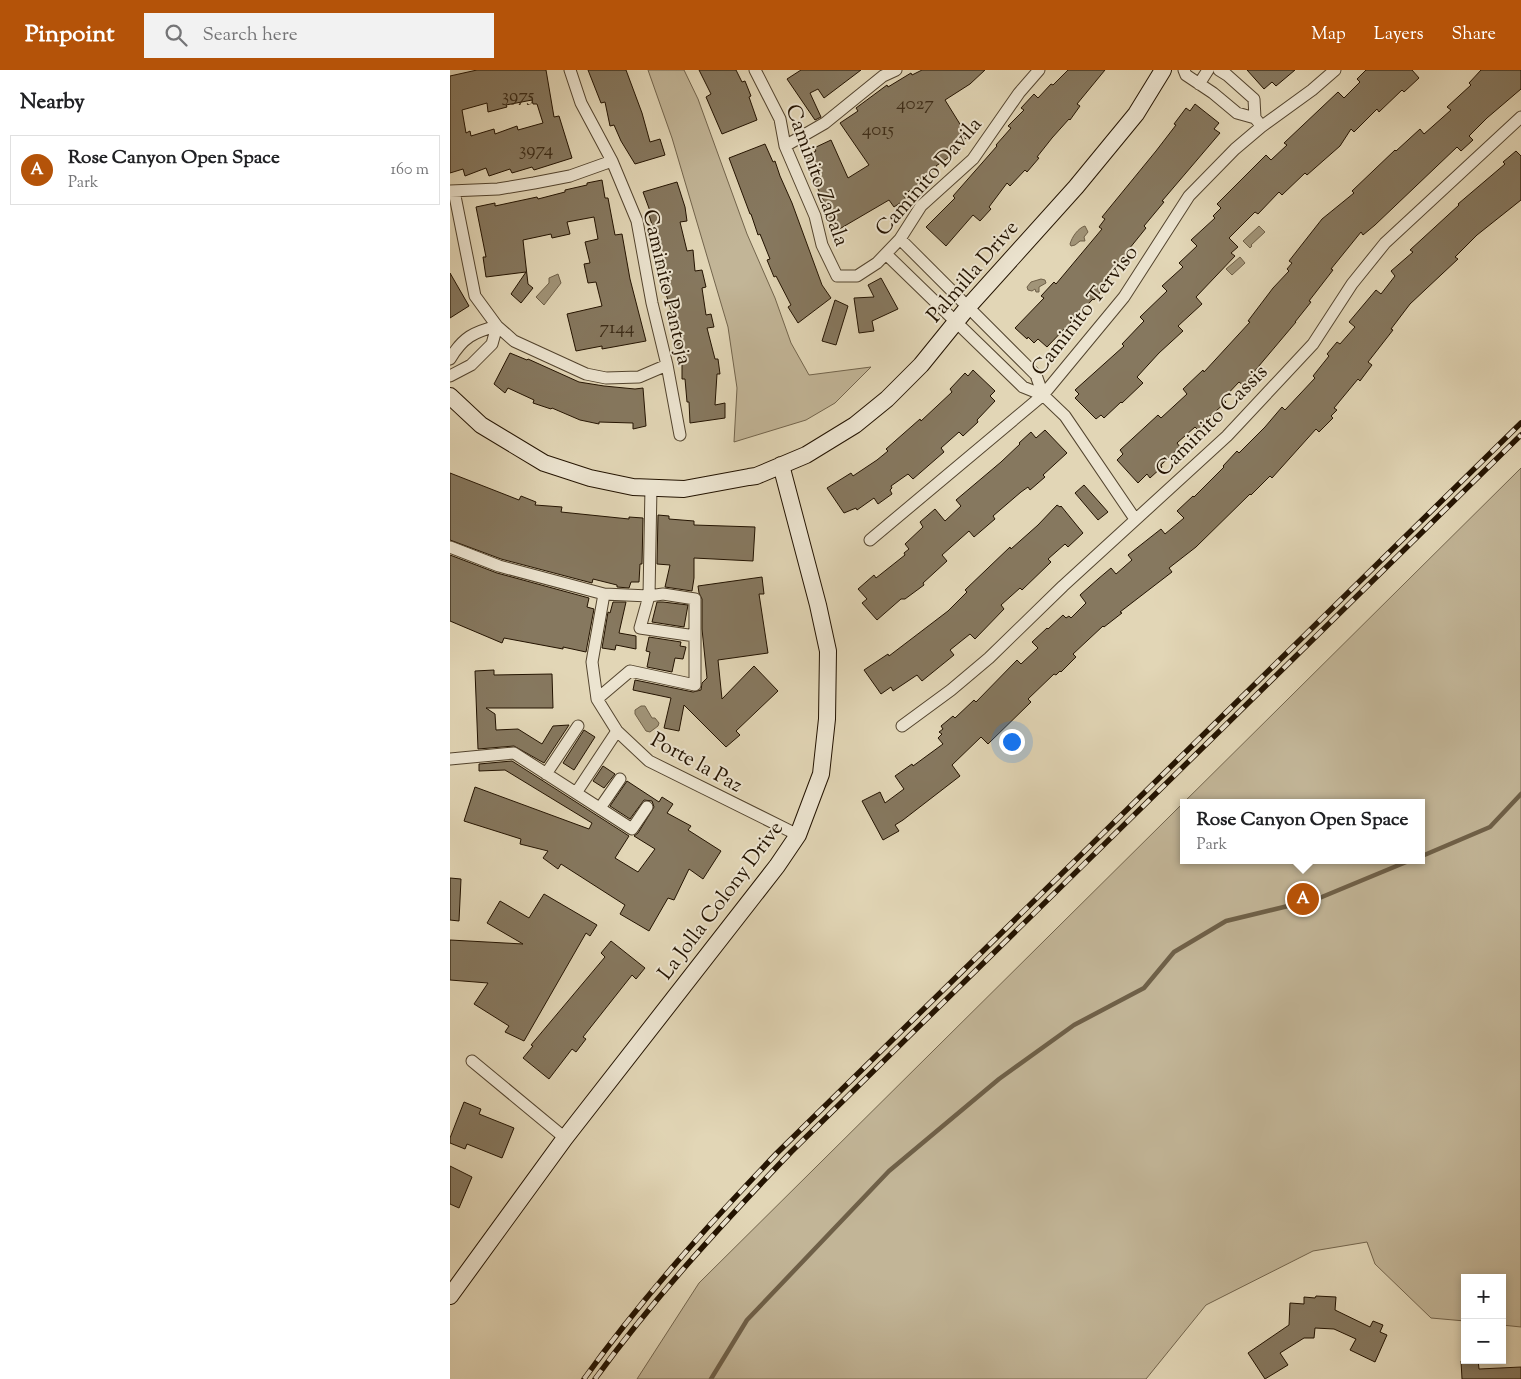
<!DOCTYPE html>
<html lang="en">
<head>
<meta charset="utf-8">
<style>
	:root { --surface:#fff; --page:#f2f2f2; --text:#202124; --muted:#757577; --line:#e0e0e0; --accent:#b45309 }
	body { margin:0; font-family:"Sorts Mill Goudy",serif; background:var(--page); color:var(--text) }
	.controls { position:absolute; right:15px; bottom:15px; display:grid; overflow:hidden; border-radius:0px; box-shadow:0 2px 8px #0003 }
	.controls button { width:45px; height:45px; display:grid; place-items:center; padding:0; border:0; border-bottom:1px solid var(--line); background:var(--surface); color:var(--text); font:25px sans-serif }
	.you { position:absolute; left:561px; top:671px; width:18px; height:18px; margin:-12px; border:4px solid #fff; border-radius:50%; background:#1a73e8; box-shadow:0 0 0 8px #1a73e833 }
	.badge { display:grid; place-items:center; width:32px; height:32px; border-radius:50%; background:var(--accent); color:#fff; font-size:16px; font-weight:700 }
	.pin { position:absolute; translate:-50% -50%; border:2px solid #fff; box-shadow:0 1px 5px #0006 }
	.popup { position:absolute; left:730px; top:729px; width:245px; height:65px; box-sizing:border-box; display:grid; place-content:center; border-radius:0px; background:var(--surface); filter:drop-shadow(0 1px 4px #0005); font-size:16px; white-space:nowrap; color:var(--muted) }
	.popup b { font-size:19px; color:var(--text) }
	.popup::after { content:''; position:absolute; left:50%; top:100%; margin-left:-10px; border:10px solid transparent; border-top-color:var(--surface) }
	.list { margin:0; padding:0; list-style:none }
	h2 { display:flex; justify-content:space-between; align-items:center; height:65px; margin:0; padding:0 20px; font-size:21px }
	h2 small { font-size:16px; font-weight:400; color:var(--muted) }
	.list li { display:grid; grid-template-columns:32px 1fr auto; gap:15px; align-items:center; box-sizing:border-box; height:70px; margin:0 10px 10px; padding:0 10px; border:1px solid var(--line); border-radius:0px }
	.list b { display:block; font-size:19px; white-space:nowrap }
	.list p { margin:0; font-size:16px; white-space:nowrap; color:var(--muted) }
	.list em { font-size:16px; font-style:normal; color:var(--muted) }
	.icon { flex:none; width:28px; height:28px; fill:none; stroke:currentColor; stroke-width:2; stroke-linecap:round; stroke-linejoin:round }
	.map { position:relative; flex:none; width:1071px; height:1309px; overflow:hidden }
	header { display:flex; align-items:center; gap:30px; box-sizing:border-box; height:70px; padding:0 25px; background:var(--accent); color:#fff }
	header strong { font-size:24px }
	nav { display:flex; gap:28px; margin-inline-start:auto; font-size:18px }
	.search { width:350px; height:45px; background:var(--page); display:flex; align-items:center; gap:12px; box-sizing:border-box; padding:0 18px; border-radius:0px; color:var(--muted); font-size:19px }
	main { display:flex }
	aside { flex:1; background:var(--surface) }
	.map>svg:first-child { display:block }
</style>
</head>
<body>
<header>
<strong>Pinpoint</strong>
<div class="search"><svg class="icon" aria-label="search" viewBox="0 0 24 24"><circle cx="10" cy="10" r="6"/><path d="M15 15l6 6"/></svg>Search here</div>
<nav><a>Map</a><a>Layers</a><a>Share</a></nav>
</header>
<main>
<aside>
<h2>Nearby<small></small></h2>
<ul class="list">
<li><span class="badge">A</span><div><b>Rose Canyon Open Space</b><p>Park</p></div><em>160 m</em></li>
</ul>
</aside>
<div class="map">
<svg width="1071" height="1309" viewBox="0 0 1071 1309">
	<rect width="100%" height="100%" fill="#e2d6b6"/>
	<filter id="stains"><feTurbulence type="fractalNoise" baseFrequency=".004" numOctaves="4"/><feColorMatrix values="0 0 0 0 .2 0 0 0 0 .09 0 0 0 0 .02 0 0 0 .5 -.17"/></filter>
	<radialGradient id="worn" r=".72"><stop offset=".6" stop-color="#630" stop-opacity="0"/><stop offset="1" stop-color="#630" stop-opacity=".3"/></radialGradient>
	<path fill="#c2b597" stroke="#72644c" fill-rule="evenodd" d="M198,0h36l14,29 49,135 28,64 16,45 18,32 62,-8 -36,36 -29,17 -72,22 3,-54 -9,-61 -56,-189z
		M1071,398v859l-19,-2v-47h-37v43l-34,-3 -56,-54 -8,-22 -54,9 -107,54 -60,74h-509l62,-96zM734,733h238v57h-238z"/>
	<path fill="#a19478" stroke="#6f6048" d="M635,156l3,6 -4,5 1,4h-5l-5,4 -4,1 -1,-2c2,-7 8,-16 15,-18z
		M809,156l6,6 -14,13 1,1 -2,2 -7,-7z
		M790,187l5,6 -13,12 -6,-6z
		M108,204l3,9 -17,22 -8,-8 13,-14v-5z
		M591,209l4,1 1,3 -7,4v5h-3l-1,-3 -3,2 -4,-1 -1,-3 4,-5z
		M191,636h4l7,12h3l4,5 -1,3 -8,6 -4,-1 -11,-17v-4z"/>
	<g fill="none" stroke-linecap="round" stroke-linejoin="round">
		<path stroke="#6f6048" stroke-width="4.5" d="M972,786l68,-29 31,-33
			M261,1309l36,-59 142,-149 110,-92 75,-54 70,-37 30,-36 52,-31 91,-22 94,-39"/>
	</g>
	<path fill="#86785f" stroke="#231301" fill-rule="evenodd" d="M27,0h69l8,47 5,-1 13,42 -38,12 -2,-3 -20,6 -2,-4 -21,7 -3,-8 -21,8 -2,-7 -13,4v-97zM82,30l1,4h4l6,19 -25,7 -1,-4 -22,8 -1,-5 -23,7 -1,-5 -4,2 -4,-23 25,-7 1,9 19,-5 -1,-2z
		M138,0h38l16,43 8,29 10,-3 5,16 -30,9 -14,-23 -7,-16 -4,1 -5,-24 -4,1z
		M249,0h37l6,12 3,-1 6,15 -2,1 8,23 -35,14 -16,-37 5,-3z
		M351,0h60l-37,28 -6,-9 -8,4 11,24 -6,3 -28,-41z
		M472,0h63l-15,14 -25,16 23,37 -17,11 4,5 -19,13 2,2 -18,12 2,3 -19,12 3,4 -12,8 -5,-7 -53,31 -9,-15 5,-3 -10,-15 -18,-41 12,-6 -2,-3 17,-8 17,38 21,-13 -29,-42 18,-12 -2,-3 31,-23 1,2 23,-14 1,2z
		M618,0h37l-28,34 3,2 -10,14 -1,-1 -17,19 -15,19 2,1 -12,14 -2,-2 -15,16 -3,-3 -18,24 2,2 -11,12 -7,-6 -27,31 -20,-19 29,-29 -2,-2 44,-50 -1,-1 15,-17 -3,-2 16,-16 -3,-2 13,-14 4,4 13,-14 2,1z
		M797,0h48l-19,16 -4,-4 -8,7z
		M916,0h46l7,8 -15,14 -2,-2 -23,22 -2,-3 -23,23 -3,-3 -11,17 -33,29 -2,-2 -23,22 -3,-3 -21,22 -3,-2 -26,26 9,9 -7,6 4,3 -39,41 6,7 -24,22 5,5 -24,22 -22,24 6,6 -21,20 -1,-1 -17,16 -3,-3 -5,4 -21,-21 4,-4 -4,-4 49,-44 -2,-2 22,-23 -4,-4 27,-26 -5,-5 21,-19 -4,-4 18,-17 -6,-6 24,-22 -2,-2 8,-8 -4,-4 49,-49 5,5 16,-15 -3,-2 54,-51 6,6 16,-16 -3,-3z
		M1031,0h40v19l-34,29 -18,18 4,4 -12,11 -4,-4 -82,78 -12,10 -2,-3 -30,37 2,1 -24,31 2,1 -16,20h1l-43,51 1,1 -10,12 -5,-4 -16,17 3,3 -20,18 2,2 -9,9 -4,-4 -18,16 3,4 -19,18 1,2 -12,11 -3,-4 -9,9 -21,-23 6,-6 -3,-4 38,-35 3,3 26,-24 -4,-5 20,-19 1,2 46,-50 -2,-1 25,-33 16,-17 -2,-2 5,-6 -3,-2 33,-42 32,-26 -2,-2 43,-41 1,1 24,-22 4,5 27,-24 -4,-3 24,-22 -2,-2z
		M745,34l24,19 -5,6 6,4 -58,68 2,1 -20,24 2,2 -21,26 1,1 -21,25 3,2 -14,18 -1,-1 -46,48 -9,-8 -4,4 -6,-6 -1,2 -12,-11 29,-30 -3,-2 13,-14 2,2 46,-55 -3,-2 6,-8 -3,-2 54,-66 20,-26 -2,-1 12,-16 4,3z
		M315,74l8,18 2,-1 5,15 12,27 30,82 9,13 -33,25 -10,-16 3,-2 -15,-29 -2,1 -7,-17 3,-1 -10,-25 -2,1 -7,-21h-1l-21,-56z
		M1066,81l5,5v44l-44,35 -22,22 3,2 -48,45 -19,25 2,1 -25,32 4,3 -12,16 -2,-2 -24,29 3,2 -6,6 2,2 -14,14 -3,-3 -44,49 -2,-2 -19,19 -1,-1 -54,53 -27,21 3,4 -52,40 2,1 -18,14 -1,-1 -30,28 3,3 -15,15 -1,-1 -4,4 -2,-1 -26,25 3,3 -43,42 -7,-7 -29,28 8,11 -57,44 -8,5 4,6 -16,9 -21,-39 18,-9 5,11 19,-14 -9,-13 17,-12 1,2 30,-22 -5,-6 4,-4 -3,-2 4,-3 -2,-3 12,-10 2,2 19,-18 2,2 41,-42 4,4 17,-16 -6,-6 15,-14 1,1 15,-14 3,3 3,-2 2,2 15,-15 -6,-8 18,-16 13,-11 5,6 16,-14 -4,-5 33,-26 4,5 19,-16 -7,-7 16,-15 1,1 30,-30 -1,-1 14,-15 2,2 26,-26 17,-20 3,3 30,-32 -2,-2 16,-20 -2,-2 10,-12 3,2 15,-17 -6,-5 27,-32 5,4 14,-18 -4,-5 22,-19 -3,-2 49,-45 -1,-1 47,-40 -2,-2z
		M152,110l3,18h3l7,37 7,-1 8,45 16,62 -44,8v-3l-26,5 -9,-37 35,-8 -6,-24 -8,1 -4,-19 6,-1 -5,-21 13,-3 -4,-22 -27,5 3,12 -18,4 -1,-4 -28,6 5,44 5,4 -12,15 -10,-9 15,-22 -40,5 -3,-20h3l-10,-50 19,-4v3l42,-9 1,2 27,-7v-2l22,-5v-2z
		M227,112l8,25 2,14 -7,1 7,29 6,-1 2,21 7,-1 4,17 -4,1 4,27 5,-1 3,13 -7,1 8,31h3l2,15h-3l-2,31 10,-2v15l-35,5 -1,-21h-2l-2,-23h-3v-21l-6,-14 6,-1 -10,-24h2l-8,-25 -3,-23h-3l-6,-40 -6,-19 2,-1 -7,-19z
		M0,203l19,33 -19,12z
		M431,208l17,31 -26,12 2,10 -15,2 -5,-35 20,-1 -6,-12z
		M385,230l13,6 -12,39 -14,-4z
		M60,283l17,7 1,-1 51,23 25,4 31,3 8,-1 3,38 -13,3v-6l-34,-1v2l-19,-4 -28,-12 -1,1 -18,-6 1,-3 -26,-12 -3,5 -11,-9z
		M523,300l22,21 -5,5 5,5 -18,19 1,2 -15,14 -4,-4 -18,16 3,4 -31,27 -5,-5 -17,12 1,2 -2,2 2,4 -14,10 -4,-6 -17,12 -1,-2 -12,5 -17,-25 24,-15 2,3 24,-16 11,-9 -2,-2 34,-30 1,2 31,-29 -2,-3 15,-16 3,3z
		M595,360l22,23 -24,22 2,2 -15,13 -2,-3 -7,5 -28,24 2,3 -21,18 -5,-6 -27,24 5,6 -24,22 1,2 -19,14h-4l-24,21 -15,-17 5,-4 -9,-10 16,-14 2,3 29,-23 -1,-2 5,-4 -4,-5 18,-17 -3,-5 15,-13 10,12 16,-15 -5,-6 45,-38 19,-18 -1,-1 12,-11 5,6z
		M0,403l69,27 2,-4 15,6 -1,3 27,2 -1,5 68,7v-2l14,1 -1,46h-2l-1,18h-8l-2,6 -12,-1v-2l-24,-6 -1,4 -91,-24 -51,-19z
		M634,415l24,27 -10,8 -23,-27z
		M607,435l3,2 1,-1 22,27 -15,14 -3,-3 -17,15 3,3 -29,28 -2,-2 -19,17 3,4 -29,30 -5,-5 -20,16 4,5 -32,26 -5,-6 -24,16 -2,-4 -10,7 -17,-24 24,-16 1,2 59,-45 19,-19 -2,-2 45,-43 1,2 27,-24z
		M208,445l11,1v3l25,2v4l61,2 -2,34 -59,-3v20l-2,13 -27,-4 5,-22 -13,-1z
		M0,485l47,18 92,25 -2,9 7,2 -8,43 -23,-5v2l-59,-11 -2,5 -52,-22z
		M312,507l2,17h-5l9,59 -50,7 4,39 32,-33 24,25 -42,40 4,4 -14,12 -42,-42 -5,26 -15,-3 7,-30 -38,-8 2,-10 58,12 8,-2 1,-7 5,-5 -5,-49v-30l-3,-6 -1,-7z
		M163,532h13l-7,31 17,3v13l-20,-4 -1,5 -13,-2 6,-36 2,1z
		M207,532h6l25,3 -4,22 -32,-5z
		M199,567l32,5 -1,4 6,1 -3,12 -8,-1 -3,14 -25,-5 3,-15 -4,-1z
		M44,600v5l58,-1 1,34h-67l9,6 1,16 22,-1 24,15 11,-18 16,-1 -25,38 -30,-17 -36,3 -3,-78z
		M134,660l11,7 -21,33 -11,-7z
		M62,691l117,75 -14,22 23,14 17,-23 -21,-13 4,-3 16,-26 -2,-6 -8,-1 -14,19 -20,-13 17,-25 32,21 3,-5 11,7 -6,9 24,13 -3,4 33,21 -18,28 -14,-10 -15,31 -6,-2 -19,33 -29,-17 5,-9 -64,-41 -3,5 -15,-11 5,-7 -28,-7 1,-5 -57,-18 11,-34 114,42 3,-6 -87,-53 -26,1v-7z
		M153,696l12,8 -11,14 -11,-7z
		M0,808l11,1 -2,42 -9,-1z
		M94,824l53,31 -7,11 -4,-3 -62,108 -19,-9 4,-6 -35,-22 14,-21 -38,-3v-40l73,4 -36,-21 13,-22 29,17z
		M161,871l34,27 -9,11 -4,-4 -49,62 3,2 -10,13 -4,-3 -23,30 -26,-21 10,-12 -2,-1 74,-88 -4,-4z
		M14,1032l17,7 -2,5 35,14 -12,30 -35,-14 -2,5 -15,-6v-5z
		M0,1096l22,11 -13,31 -9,-4z
		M866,1226l20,1 -1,13 35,17 3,-6 10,4 -3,7 7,3 -12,27 -25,-12 6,-11 -22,-10 -19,-1 -1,10h-10l-24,15 8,12 -23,14 -17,-26 41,-28 1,-22 14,1v-7l11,1z
		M1028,1290l1,9 42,-2v12h-59l-1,-18z"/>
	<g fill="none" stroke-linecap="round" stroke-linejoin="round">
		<defs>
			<path id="street" d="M120,0l11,33 31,58 25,60 15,82 15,62 13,70
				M305,0l25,49 5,27 30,70 7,29 15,31h20l20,-13 23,-24 21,-33 52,-47 46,-66 20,-23
				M734,0l2,5 27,18 24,20 18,5
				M769,0l8,5 27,24 1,19 4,5
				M749,14l9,-14
				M335,76l40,-23 58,-47 13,-6
				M0,121l48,-2 36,-6 36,-7 42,-15
				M4,121l21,105 22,30 17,15 72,33 20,4 33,-1 28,-12
				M450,169l136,136 7,20
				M436,184l137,133 20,8 22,21 70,103
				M0,289c13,-22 24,-27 47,-33l-5,18 -21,21 -21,11
				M201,417l-2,109 -45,-2 -12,68 5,37 20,32 32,30 149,74
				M420,470l173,-145 81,-98 65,-101 46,-47 26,-22 51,-37 23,-20
				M0,477l49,19 105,28
				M147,629l33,-28 65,14v-86l-32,-5 -14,2 -9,32 55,8
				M452,656l49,-36 38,-32 74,-72 164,-150 86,-92 39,-60 33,-41 136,-126
				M0,689l64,-6 118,76 15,-22
				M96,704l32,-48
				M126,723l41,-62
				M150,738l20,-29
				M22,991l93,77"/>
			<path id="secondary" d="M0,326l31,29 63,38 46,15 43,9 51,2 65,-12 7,-1 50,-21 49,-30 32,-26 34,-34 47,-58 108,-120 60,-73 27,-44
				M0,1226l115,-158 212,-272 21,-31 23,-61 6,-55 1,-68 -10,-46 -37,-140"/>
		</defs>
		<use href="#street" stroke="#53442e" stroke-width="13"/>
		<use href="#secondary" stroke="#231301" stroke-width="18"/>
		<use href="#street" stroke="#ece4d0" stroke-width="11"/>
		<use href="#secondary" stroke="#ece4d0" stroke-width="16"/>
		<defs>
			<path id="rail" d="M134,1309c58,-81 124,-154 193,-226l744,-730
				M145,1309c59,-81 127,-155 196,-227l730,-717"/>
		</defs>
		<use href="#rail" stroke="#231301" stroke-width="5.5"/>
		<use href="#rail" stroke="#ece4d0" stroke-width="4" stroke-dasharray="11" stroke-linecap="butt"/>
	</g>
	<g text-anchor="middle" stroke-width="4" stroke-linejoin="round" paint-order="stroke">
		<g font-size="19" fill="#3c2c18">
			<text x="68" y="31">3975</text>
			<text x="465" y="39">4027</text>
			<text x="428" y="65">4015</text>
			<text x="86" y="85">3974</text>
			<text x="167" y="263">7144</text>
		</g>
		<g font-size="21" fill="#231301" stroke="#ece4d0">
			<text transform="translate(368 105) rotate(70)" y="7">Caminito Zabala</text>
			<text transform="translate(478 106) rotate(-49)" y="7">Caminito Davila</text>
			<text transform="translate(522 201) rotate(-49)" y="7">Palmilla Drive</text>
			<text transform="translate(218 217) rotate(77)" y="7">Caminito Pantoja</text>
			<text transform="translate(634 240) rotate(-52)" y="7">Caminito Terviso</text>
			<text transform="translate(761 350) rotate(-45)" y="7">Caminito Cassis</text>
			<text transform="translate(247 692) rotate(29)" y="7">Porte la Paz</text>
			<text transform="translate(270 830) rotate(-53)" y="7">La Jolla Colony Drive</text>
		</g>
	</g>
	<rect width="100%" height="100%" filter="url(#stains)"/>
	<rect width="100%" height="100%" fill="url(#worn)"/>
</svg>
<div class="controls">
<button>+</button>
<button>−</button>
</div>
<div class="you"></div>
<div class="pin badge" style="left:853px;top:829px">A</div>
<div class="popup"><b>Rose Canyon Open Space</b>Park</div>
</div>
</main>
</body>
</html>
